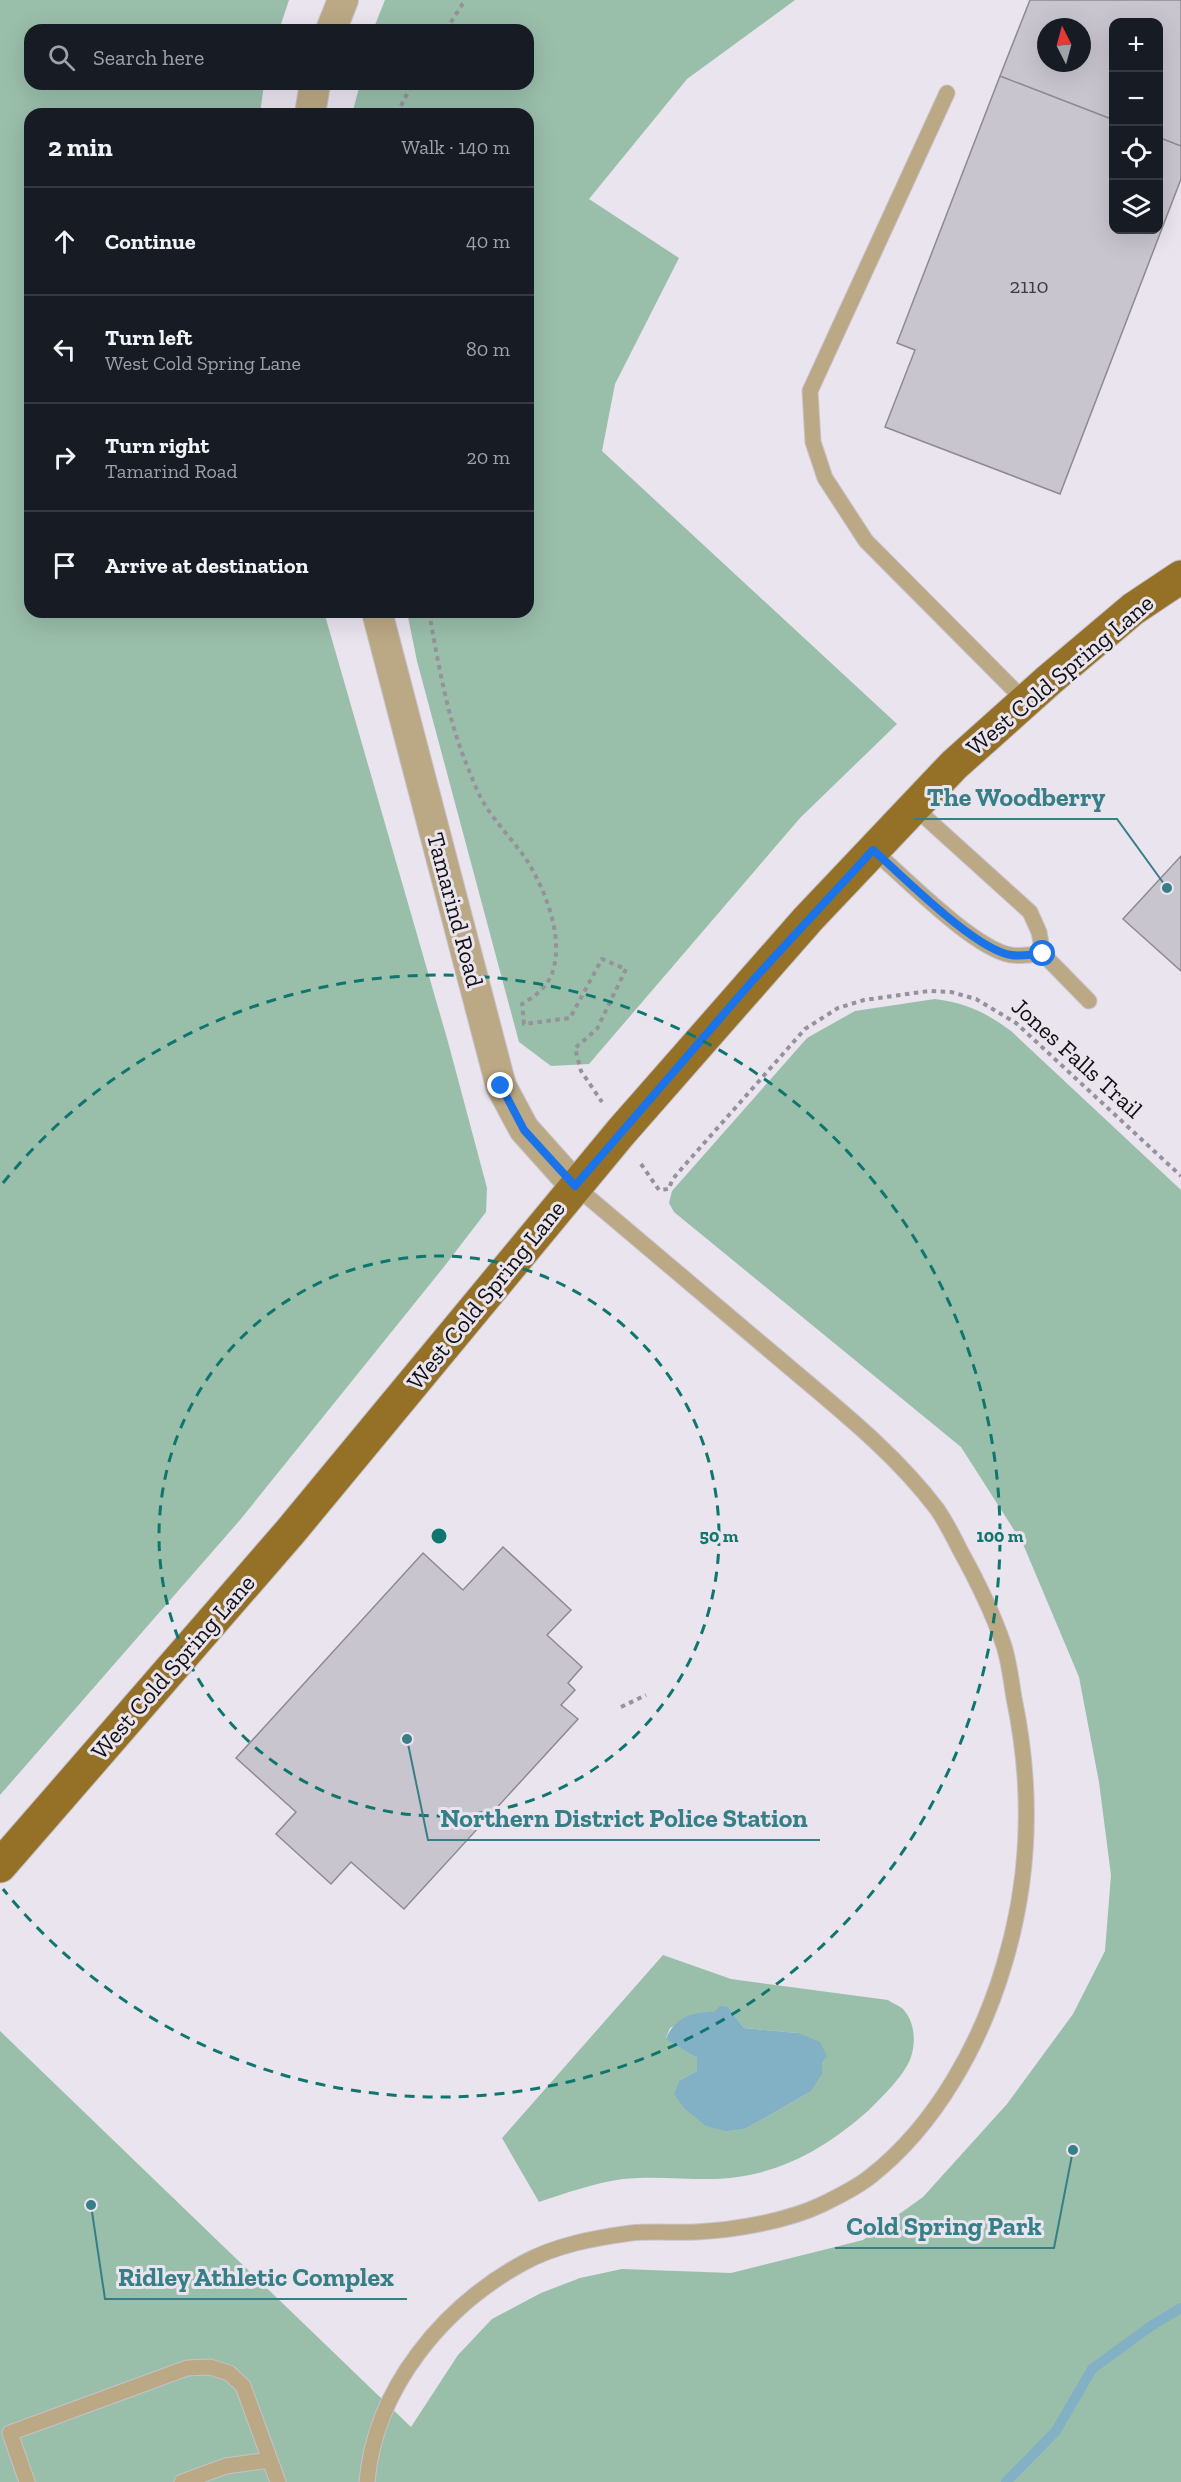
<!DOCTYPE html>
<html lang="en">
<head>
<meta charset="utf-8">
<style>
	:root { --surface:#171b24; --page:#242831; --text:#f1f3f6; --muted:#9ea1a6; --line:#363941 }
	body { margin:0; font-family:"Zilla Slab",serif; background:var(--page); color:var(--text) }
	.controls { position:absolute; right:18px; top:18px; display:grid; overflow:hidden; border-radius:12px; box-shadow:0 6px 24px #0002 }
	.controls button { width:54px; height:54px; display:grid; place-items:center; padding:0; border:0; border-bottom:2px solid var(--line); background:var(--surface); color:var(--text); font:30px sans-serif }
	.compass { position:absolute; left:1037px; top:18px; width:54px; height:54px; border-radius:50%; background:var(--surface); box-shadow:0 6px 24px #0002; rotate:354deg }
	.stop { position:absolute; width:18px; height:18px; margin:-14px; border:4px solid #1a73e8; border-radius:50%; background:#fff }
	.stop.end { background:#1a73e8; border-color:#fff; box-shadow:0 2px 6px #0008 }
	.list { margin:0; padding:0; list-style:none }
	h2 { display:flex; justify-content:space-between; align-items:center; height:78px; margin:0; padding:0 24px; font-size:26px }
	h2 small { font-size:20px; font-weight:400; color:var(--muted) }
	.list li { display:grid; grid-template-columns:39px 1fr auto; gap:18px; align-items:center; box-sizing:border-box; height:108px; padding:0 24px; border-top:2px solid var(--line) }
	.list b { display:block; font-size:22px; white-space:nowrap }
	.list p { margin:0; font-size:20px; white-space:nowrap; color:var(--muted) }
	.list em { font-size:20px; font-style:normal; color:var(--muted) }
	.icon { flex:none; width:33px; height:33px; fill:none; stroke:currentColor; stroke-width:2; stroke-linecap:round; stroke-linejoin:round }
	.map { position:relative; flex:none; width:1181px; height:2482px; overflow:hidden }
	.search { position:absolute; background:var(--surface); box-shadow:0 6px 24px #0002; left:24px; top:24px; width:510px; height:66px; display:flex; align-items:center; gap:15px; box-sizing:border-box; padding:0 21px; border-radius:18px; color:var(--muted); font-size:22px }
	.panel { position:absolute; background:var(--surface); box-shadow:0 6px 24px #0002; left:24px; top:108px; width:510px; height:510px; border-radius:18px }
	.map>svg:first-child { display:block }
</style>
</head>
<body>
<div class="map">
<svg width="1181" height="2482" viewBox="0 0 1181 2482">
	<rect width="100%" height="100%" fill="#e9e4ee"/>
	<path fill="#99beaa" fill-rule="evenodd" d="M0,0h289l-10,30h-249v54h234l-4,30h-230v498h294l124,430 39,146 -1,24 -43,56 -203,252 -240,275z
		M385,0h410l-108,79 -98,120 90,59 -64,126 -13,67 295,273 -97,94 -211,246 -38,2 -32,-24 -102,-381 -10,-49h121v-498h-176l8,-30h168v-54h-155z
		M935,999c31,4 50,13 76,32l170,159v1292h-1181v-451l411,396 47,-72 34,-36 49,-26 39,-15 42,-9 109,4 132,-33 60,-43 84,-93 66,-90 32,-63 6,-76 -12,-93 -20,-105 -56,-133 -62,-97 -287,-235 -5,-9 3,-12 135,-153 48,-27z
		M663,1955l68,24 157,21c4,3 12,6 15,9 12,13 13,33 8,48 -6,18 -29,40 -42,53 -46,41 -97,69 -160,69 -29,0 -57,-3 -86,0 -29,4 -57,14 -84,23l-37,-64zM728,2007l16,21 54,5 12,59 -63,36 -67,-48 17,-9v-13l-31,-20 4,-10 35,-16h9z"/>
	<path fill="#82b0c5" d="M720,2006l8,1 16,21 54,5 22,9 7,14 -5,6v12l-12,18 -63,36 -21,3 -20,-5 -22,-18 -10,-14 6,-14 17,-9v-13l-31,-19c8,-21 27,-28 48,-27z"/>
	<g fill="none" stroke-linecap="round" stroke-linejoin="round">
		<path stroke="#82b0c5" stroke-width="10" d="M1006,2482l50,-51 36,-62 59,-43 30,-18"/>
	</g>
	<path fill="#c9c5ce" stroke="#8e8a92" stroke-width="1.5" fill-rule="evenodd" d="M1030,0h151v146l-23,-9v-115h-44v98l-114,-44zM1046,27h36v36h-36z
		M1000,76l114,44v110h44v-93l23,9v33l-121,315 -175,-67 30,-77 -18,-7z
		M1181,856v115l-58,-52z
		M503,1547l68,63 -24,25 35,32 -14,16 7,7 -14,15 17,14 -174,190 -53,-47 -20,22 -55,-50 20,-22 -60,-54 187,-205 40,37z"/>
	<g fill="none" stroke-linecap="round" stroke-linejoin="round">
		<defs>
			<path id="service" d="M947,93l-137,298 3,51 12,36 41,63 159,160
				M914,807l116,105 9,20 4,22 46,47
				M873,850c30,26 101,99 138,105 10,2 22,-1 32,-1
				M27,2482l-17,-49 177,-65 23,-1 19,6 14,13 35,96
				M182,2482l44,-16 44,-6
				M367,2482c8,-94 76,-175 156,-219 33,-18 71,-25 108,-30 21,-2 43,0 65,-1 39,-2 92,-11 127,-28 16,-8 35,-17 48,-28 65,-51 110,-133 133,-211 27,-89 29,-176 10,-267 -3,-18 -5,-38 -11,-55 -11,-32 -27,-64 -43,-93 -7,-14 -14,-28 -23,-41 -43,-57 -101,-102 -155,-148 -69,-58 -138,-116 -207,-175"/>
			<path id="minor" d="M331,30l12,-30
				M310,114l5,-30
				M377,612l124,474 23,43 51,57"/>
			<path id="primary" d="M0,1866l290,-334 331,-400 187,-213 146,-154 95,-85 84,-71 48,-32"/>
		</defs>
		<use href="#service" stroke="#c6c2cb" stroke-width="17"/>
		<use href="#minor" stroke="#c6c2cb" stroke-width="32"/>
		<use href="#primary" stroke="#c6c2cb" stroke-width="35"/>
		<path stroke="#96929a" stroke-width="4" stroke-dasharray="4.5 4.5" stroke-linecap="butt" d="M446,30l19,-30
			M397,114l15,-30
			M429,612c9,50 18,104 37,151 5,12 10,26 16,37 12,21 30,39 44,59 19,30 40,81 25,117 -6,13 -17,21 -29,28l2,20 46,-6 32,-59 24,10 -29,60 -22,19 6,23 21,31
			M641,1164l18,26 10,-1 3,-9 11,-13 122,-138 33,-21 26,-8 65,-9 22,1 25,7 40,24 165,153
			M621,1707l25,-12"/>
		<use href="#service" stroke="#bba884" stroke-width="15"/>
		<use href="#minor" stroke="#bba884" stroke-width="30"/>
		<use href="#primary" stroke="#947127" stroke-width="33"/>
	</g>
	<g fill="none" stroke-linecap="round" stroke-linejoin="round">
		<path stroke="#1a73e8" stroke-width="8" d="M501,1086l23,44 51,56 179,-207 119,-129c30,26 101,99 138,105 10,2 22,-1 32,-1"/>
	</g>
	<g fill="none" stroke="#0f766e" stroke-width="3" stroke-dasharray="10 8">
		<circle cx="439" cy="1536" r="280"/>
		<path d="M3 1183A561 561 0 1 1 3 1889"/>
	</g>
	<g text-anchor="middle" stroke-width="6" stroke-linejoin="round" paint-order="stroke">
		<g font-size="21" fill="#3f3c41">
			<text x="1029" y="293">2110</text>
		</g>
		<g font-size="24" fill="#110f12" stroke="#e9e4ee">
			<text transform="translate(1060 675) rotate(-40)" y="8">West Cold Spring Lane</text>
			<text transform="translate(455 910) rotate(75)" y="8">Tamarind Road</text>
			<text transform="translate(1077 1058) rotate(42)" y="8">Jones Falls Trail</text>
			<text transform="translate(486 1295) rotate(-51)" y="8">West Cold Spring Lane</text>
			<text transform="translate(173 1667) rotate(-49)" y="8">West Cold Spring Lane</text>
		</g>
	</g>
	<circle cx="439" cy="1536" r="9" fill="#0f766e" stroke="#e9e4ee" stroke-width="3"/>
	<g font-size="18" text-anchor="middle" font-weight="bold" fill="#0f766e" stroke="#e9e4ee" stroke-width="6" stroke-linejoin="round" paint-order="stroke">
		<text x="719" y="1542">50 m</text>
		<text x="1000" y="1542">100 m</text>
	</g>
	<path fill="none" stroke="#377f86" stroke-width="2" d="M1167 888L1117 819H914M407 1739L428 1840H820M1073 2150L1054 2248H835M91 2205L105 2299H407"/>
	<g fill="#377f86" stroke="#e9e4ee" stroke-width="2">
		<circle cx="1167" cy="888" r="6"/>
		<circle cx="407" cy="1739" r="6"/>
		<circle cx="1073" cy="2150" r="6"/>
		<circle cx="91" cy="2205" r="6"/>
	</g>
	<g font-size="26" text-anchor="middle" font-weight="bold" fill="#377f86" stroke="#e9e4ee" stroke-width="6" stroke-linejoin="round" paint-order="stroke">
		<text x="1016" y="806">The Woodberry</text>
		<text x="624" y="1827">Northern District Police Station</text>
		<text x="944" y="2235">Cold Spring Park</text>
		<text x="256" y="2286">Ridley Athletic Complex</text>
	</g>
</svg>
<div class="controls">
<button>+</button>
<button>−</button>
<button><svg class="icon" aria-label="locate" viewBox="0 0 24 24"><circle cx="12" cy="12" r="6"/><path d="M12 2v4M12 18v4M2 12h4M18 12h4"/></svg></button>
<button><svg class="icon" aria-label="layers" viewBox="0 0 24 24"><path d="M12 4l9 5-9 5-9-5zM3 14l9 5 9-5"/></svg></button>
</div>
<svg class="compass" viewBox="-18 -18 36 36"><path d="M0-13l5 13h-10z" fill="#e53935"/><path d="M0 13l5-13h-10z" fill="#9ea1a6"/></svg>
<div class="stop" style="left:1043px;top:954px"></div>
<div class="stop end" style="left:501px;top:1086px"></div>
<div class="search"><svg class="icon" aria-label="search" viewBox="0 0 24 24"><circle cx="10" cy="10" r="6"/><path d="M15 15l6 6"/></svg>Search here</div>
<section class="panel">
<h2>2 min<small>Walk · 140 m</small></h2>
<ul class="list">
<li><svg class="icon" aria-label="ahead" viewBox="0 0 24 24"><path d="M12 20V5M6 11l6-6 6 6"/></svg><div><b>Continue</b></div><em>40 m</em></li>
<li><svg class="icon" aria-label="left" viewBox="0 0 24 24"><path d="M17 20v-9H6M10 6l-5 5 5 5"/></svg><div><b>Turn left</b><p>West Cold Spring Lane</p></div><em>80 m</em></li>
<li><svg class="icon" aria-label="right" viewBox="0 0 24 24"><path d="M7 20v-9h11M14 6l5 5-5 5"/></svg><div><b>Turn right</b><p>Tamarind Road</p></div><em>20 m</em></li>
<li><svg class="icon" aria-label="arrive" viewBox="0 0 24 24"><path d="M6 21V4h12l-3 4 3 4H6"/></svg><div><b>Arrive at destination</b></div></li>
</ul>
</section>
</div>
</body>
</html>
